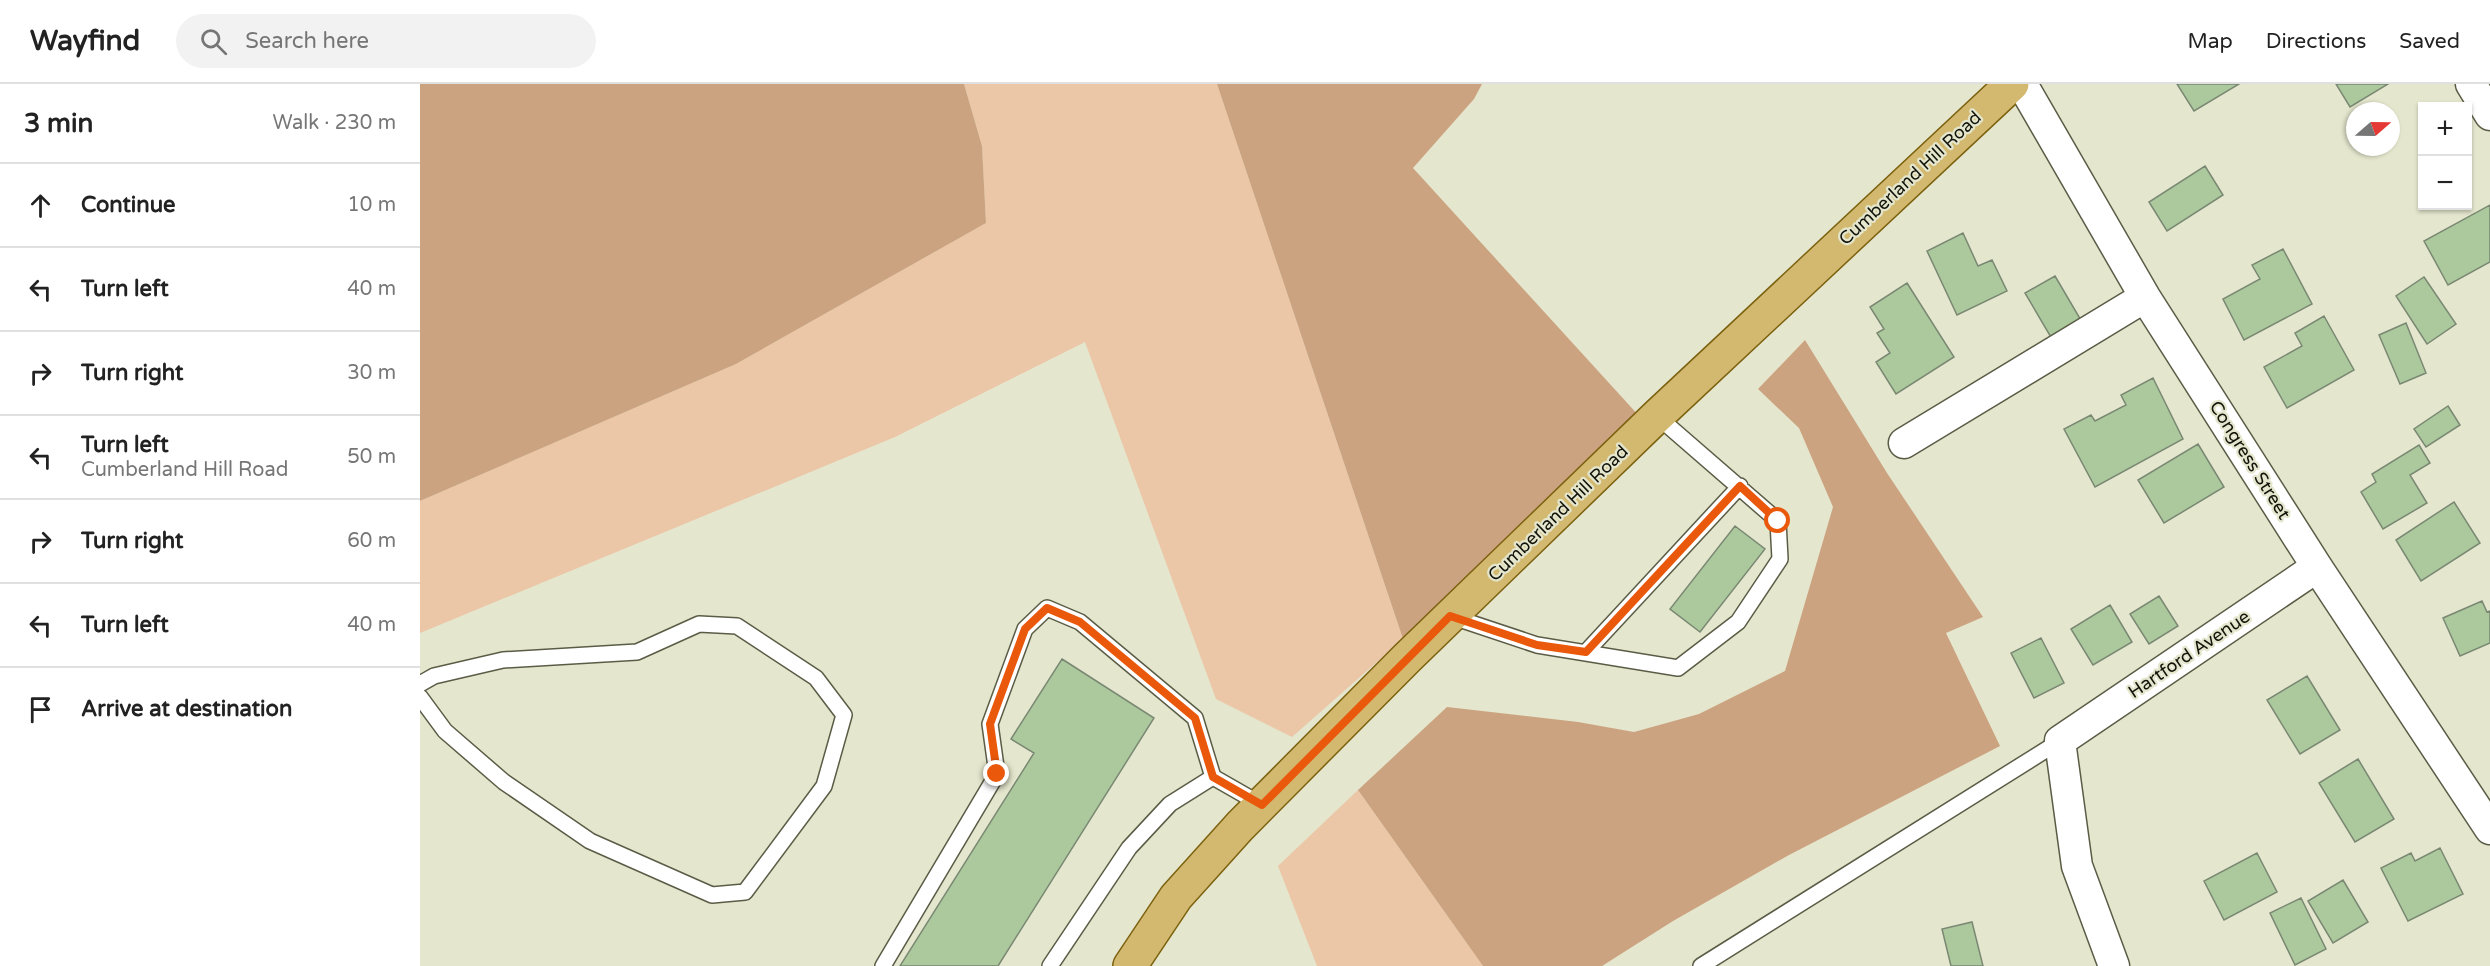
<!DOCTYPE html>
<html lang="en">
<head>
<meta charset="utf-8">
<style>
	:root { --surface:#fff; --page:#f2f2f2; --text:#222; --muted:#767676; --line:#e0e0e0 }
	body { margin:0; font-family:"Varela Round",sans-serif; background:var(--page); color:var(--text) }
	.controls { position:absolute; right:18px; top:18px; display:grid; overflow:hidden; border-radius:0px; box-shadow:0 2px 4px #0004 }
	.controls button { width:54px; height:54px; display:grid; place-items:center; padding:0; border:0; border-bottom:2px solid var(--line); background:var(--surface); color:var(--text); font:30px sans-serif }
	.compass { position:absolute; left:1926px; top:18px; width:54px; height:54px; border-radius:50%; background:var(--surface); box-shadow:0 2px 4px #0004; rotate:70deg }
	.stop { position:absolute; width:18px; height:18px; margin:-14px; border:4px solid #ea580c; border-radius:50%; background:#fff }
	.stop.end { background:#ea580c; border-color:#fff; box-shadow:0 2px 6px #0008 }
	.list { margin:0; padding:0; list-style:none }
	h2 { display:flex; justify-content:space-between; align-items:center; height:78px; margin:0; padding:0 24px; font-size:26px }
	h2 small { font-size:20px; font-weight:400; color:var(--muted) }
	.list li { display:grid; grid-template-columns:39px 1fr auto; gap:18px; align-items:center; box-sizing:border-box; height:84px; padding:0 24px; border-top:2px solid var(--line) }
	.list b { display:block; font-size:22px; white-space:nowrap }
	.list p { margin:0; font-size:20px; white-space:nowrap; color:var(--muted) }
	.list em { font-size:20px; font-style:normal; color:var(--muted) }
	.icon { flex:none; width:33px; height:33px; fill:none; stroke:currentColor; stroke-width:2; stroke-linecap:round; stroke-linejoin:round }
	.map { position:relative; flex:none; width:2070px; height:882px; overflow:hidden }
	header { display:flex; align-items:center; gap:36px; box-sizing:border-box; height:84px; padding:0 30px; background:var(--surface); border-bottom:2px solid var(--line) }
	header strong { font-size:28px }
	nav { display:flex; gap:33px; margin-inline-start:auto; font-size:21px }
	.search { width:420px; height:54px; background:var(--page); display:flex; align-items:center; gap:15px; box-sizing:border-box; padding:0 21px; border-radius:33px; color:var(--muted); font-size:22px }
	main { display:flex }
	aside { flex:1; background:var(--surface) }
	.map>svg:first-child { display:block }
</style>
</head>
<body>
<header>
<strong>Wayfind</strong>
<div class="search"><svg class="icon" aria-label="search" viewBox="0 0 24 24"><circle cx="10" cy="10" r="6"/><path d="M15 15l6 6"/></svg>Search here</div>
<nav><a>Map</a><a>Directions</a><a>Saved</a></nav>
</header>
<main>
<aside>
<h2>3 min<small>Walk · 230 m</small></h2>
<ul class="list">
<li><svg class="icon" aria-label="ahead" viewBox="0 0 24 24"><path d="M12 20V5M6 11l6-6 6 6"/></svg><div><b>Continue</b></div><em>10 m</em></li>
<li><svg class="icon" aria-label="left" viewBox="0 0 24 24"><path d="M17 20v-9H6M10 6l-5 5 5 5"/></svg><div><b>Turn left</b></div><em>40 m</em></li>
<li><svg class="icon" aria-label="right" viewBox="0 0 24 24"><path d="M7 20v-9h11M14 6l5 5-5 5"/></svg><div><b>Turn right</b></div><em>30 m</em></li>
<li><svg class="icon" aria-label="left" viewBox="0 0 24 24"><path d="M17 20v-9H6M10 6l-5 5 5 5"/></svg><div><b>Turn left</b><p>Cumberland Hill Road</p></div><em>50 m</em></li>
<li><svg class="icon" aria-label="right" viewBox="0 0 24 24"><path d="M7 20v-9h11M14 6l5 5-5 5"/></svg><div><b>Turn right</b></div><em>60 m</em></li>
<li><svg class="icon" aria-label="left" viewBox="0 0 24 24"><path d="M17 20v-9H6M10 6l-5 5 5 5"/></svg><div><b>Turn left</b></div><em>40 m</em></li>
<li><svg class="icon" aria-label="arrive" viewBox="0 0 24 24"><path d="M6 21V4h12l-3 4 3 4H6"/></svg><div><b>Arrive at destination</b></div></li>
</ul>
</aside>
<div class="map">
<svg width="2070" height="882" viewBox="0 0 2070 882">
	<rect width="100%" height="100%" fill="#e4e6cd"/>
	<path fill="#ebc6a7" d="M544,0h253l186,555 -111,98 -76,-38 -131,-357 -190,95 -475,196v-132l316,-137 250,-141 -4,-77z
		M938,706l125,176h-166l-39,-100z"/>
	<path fill="#cca380" d="M0,0h544l18,62 4,77 -250,141 -316,137z
		M797,0h265l-8,15 -61,69 227,249 -233,243 -4,-21z
		M1385,256l82,133 96,144 -37,16 54,113 -211,109 -116,66 -71,45h-119l-125,-176 89,-83 131,15 56,10 65,-18 86,-43 48,-164 -34,-79 -41,-39z"/>
	<path fill="#abc99d" stroke="#7a8873" stroke-width="1.5" d="M1757,0h62l-45,27z
		M1916,0h52l-38,23z
		M1785,82l18,29 -56,36 -18,-29z
		M2070,121v57l-42,23 -24,-44z
		M1543,149l15,33 14,-6 15,31 -50,24 -30,-64z
		M1863,165l29,55 -68,36 -21,-41 37,-20 -8,-14z
		M1635,192l27,46 -30,17 -27,-46z
		M2004,193l32,47 -29,20 -31,-48z
		M1487,199l47,74 -58,37 -20,-32 14,-9 -13,-20 7,-4 -14,-22z
		M1904,232l30,54 -67,38 -23,-41 38,-21 -7,-13z
		M1986,239l20,50 -26,11 -21,-49z
		M1733,294l30,61 -88,48 -31,-58 27,-14 4,6 31,-16 -5,-10z
		M2028,322l12,19 -34,22 -12,-18z
		M1778,360l26,43 -60,36 -26,-43z
		M1999,361l11,18 -20,12 17,28 -44,26 -22,-37 15,-10 -4,-8z
		M2034,418l26,41 -59,38 -25,-41z
		M1315,442l30,23 -65,83 -30,-23z
		M1739,512l19,30 -29,18 -19,-30z
		M2062,517l5,11 3,-1v32l-30,13 -17,-38z
		M1690,521l22,37 -39,23 -22,-36z
		M1621,554l23,45 -30,15 -23,-45z
		M642,575l92,59 -156,248h-98l134,-213 -23,-14z
		M1887,592l33,54 -40,24 -33,-54z
		M1938,675l36,60 -39,23 -36,-59z
		M2020,764l23,46 -55,27 -27,-53 30,-15 4,8z
		M1837,769l20,39 -53,28 -20,-39z
		M1923,796l25,42 -35,21 -25,-42z
		M1881,814l25,51 -31,16 -25,-52z
		M1552,838l11,44h-32l-9,-37z"/>
	<g fill="none" stroke-linecap="round" stroke-linejoin="round">
		<defs>
			<path id="lane" d="M1030,532l87,29 141,23 60,-46 42,-63 -2,-38 -121,-105
				M1166,568l154,-166
				M0,600l14,-8 69,-16 134,-8 62,-28 38,2 79,52 28,37 -20,71 -79,106 -33,3 -122,-54 -86,-59 -59,-51 -25,-34
				M463,882l114,-192 -7,-50 35,-95 22,-21 33,14 115,96 18,59 49,28
				M630,882l79,-118 41,-44 43,-27
				M1281,882l359,-225"/>
			<path id="street" d="M1602,0l123,213 172,270 173,262
				M2051,0l19,31
				M1484,359l241,-146
				M1694,882l-37,-100 -17,-125 257,-174"/>
			<path id="primary" d="M710,882l46,-69 64,-71 167,-168 250,-242 355,-332"/>
		</defs>
		<use href="#lane" stroke="#5b5c46" stroke-width="18"/>
		<use href="#street" stroke="#5b5c46" stroke-width="33"/>
		<use href="#primary" stroke="#7c610f" stroke-width="36"/>
		<use href="#lane" stroke="#fff" stroke-width="15"/>
		<use href="#street" stroke="#fff" stroke-width="30"/>
		<use href="#primary" stroke="#d3b970" stroke-width="33"/>
	</g>
	<g fill="none" stroke-linecap="round" stroke-linejoin="round">
		<path stroke="#ea580c" stroke-width="8" d="M577,690l-7,-50 35,-95 22,-21 33,14 115,96 18,59 49,28 188,-189 87,29 49,7 154,-166 38,35"/>
	</g>
	<g text-anchor="middle" stroke-width="4.5" stroke-linejoin="round" paint-order="stroke">
		<g font-size="18" fill="#13130a" stroke="#e4e6cd">
			<text transform="translate(1490 94) rotate(-43)" y="6">Cumberland Hill Road</text>
			<text transform="translate(1830 376) rotate(58)" y="6">Congress Street</text>
			<text transform="translate(1138 429) rotate(-44)" y="6">Cumberland Hill Road</text>
			<text transform="translate(1769 570) rotate(-34)" y="6">Hartford Avenue</text>
		</g>
	</g>
</svg>
<div class="controls">
<button>+</button>
<button>−</button>
</div>
<svg class="compass" viewBox="-18 -18 36 36"><path d="M0-13l5 13h-10z" fill="#e53935"/><path d="M0 13l5-13h-10z" fill="#767676"/></svg>
<div class="stop" style="left:1358px;top:437px"></div>
<div class="stop end" style="left:577px;top:690px"></div>
</div>
</main>
</body>
</html>
